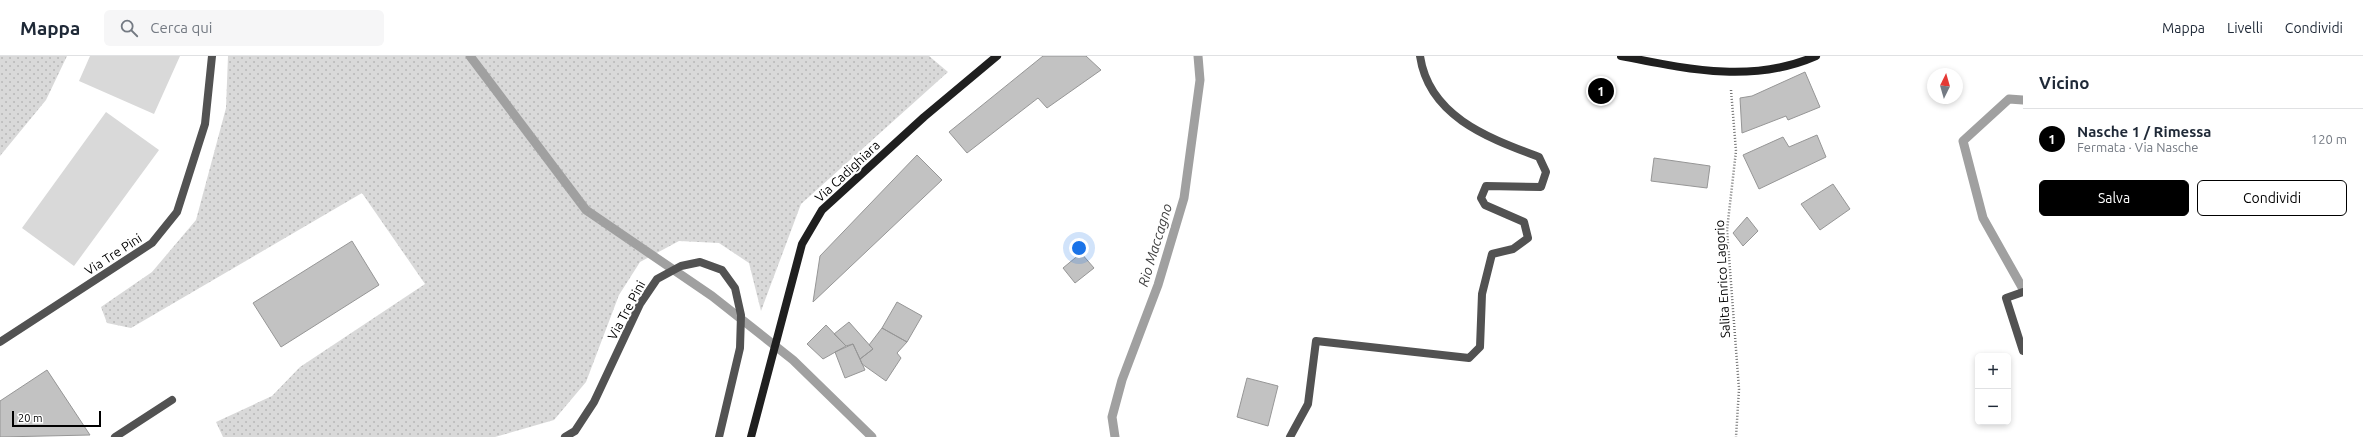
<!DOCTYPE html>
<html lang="it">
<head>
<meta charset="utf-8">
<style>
	:root { --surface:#fff; --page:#f6f6f7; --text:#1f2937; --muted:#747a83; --line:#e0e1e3; --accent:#000 }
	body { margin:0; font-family:Ubuntu,sans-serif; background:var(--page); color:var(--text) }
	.controls { position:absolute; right:12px; bottom:12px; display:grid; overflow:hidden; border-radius:6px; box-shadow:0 2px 6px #0003 }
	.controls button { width:36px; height:36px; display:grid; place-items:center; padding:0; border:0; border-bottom:1px solid var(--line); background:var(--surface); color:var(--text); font:20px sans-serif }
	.compass { position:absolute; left:1927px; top:12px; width:36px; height:36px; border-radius:50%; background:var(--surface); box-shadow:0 2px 6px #0003; rotate:5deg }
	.scale { position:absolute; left:12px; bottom:10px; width:89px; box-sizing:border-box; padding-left:4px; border:2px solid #000; border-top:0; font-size:11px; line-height:14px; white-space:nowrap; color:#000; -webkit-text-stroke:3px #fff; paint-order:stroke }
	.you { position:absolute; left:1079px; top:192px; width:14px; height:14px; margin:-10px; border:3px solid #fff; border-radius:50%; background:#1a73e8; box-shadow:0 0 0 6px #1a73e833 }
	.badge { display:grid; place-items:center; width:26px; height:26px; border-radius:50%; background:var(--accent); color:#fff; font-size:13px; font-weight:700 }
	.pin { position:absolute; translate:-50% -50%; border:2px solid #fff; box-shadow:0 1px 4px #0006 }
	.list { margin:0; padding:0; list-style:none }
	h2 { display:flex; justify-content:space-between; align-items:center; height:52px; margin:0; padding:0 16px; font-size:17px }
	h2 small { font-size:13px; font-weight:400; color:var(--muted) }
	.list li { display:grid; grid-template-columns:26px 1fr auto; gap:12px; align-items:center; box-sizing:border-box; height:60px; padding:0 16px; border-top:1px solid var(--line) }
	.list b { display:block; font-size:15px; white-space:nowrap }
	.list p { margin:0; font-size:13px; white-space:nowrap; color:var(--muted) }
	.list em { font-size:13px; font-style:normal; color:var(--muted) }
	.actions { display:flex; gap:8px; padding:12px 16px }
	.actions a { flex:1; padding:9px 0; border:1px solid var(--accent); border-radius:6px; text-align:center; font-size:14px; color:var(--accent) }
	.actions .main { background:var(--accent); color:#fff }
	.icon { flex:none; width:22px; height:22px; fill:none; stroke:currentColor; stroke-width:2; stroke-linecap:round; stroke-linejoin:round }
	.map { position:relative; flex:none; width:2023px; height:381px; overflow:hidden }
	header { display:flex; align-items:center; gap:24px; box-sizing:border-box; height:56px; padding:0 20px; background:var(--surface); border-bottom:1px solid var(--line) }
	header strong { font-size:19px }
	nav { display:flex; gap:22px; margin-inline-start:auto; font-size:14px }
	.search { width:280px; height:36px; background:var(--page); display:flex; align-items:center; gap:10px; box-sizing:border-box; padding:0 14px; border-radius:6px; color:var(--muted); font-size:15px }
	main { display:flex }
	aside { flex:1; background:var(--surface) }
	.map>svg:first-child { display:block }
</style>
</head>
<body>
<header>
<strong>Mappa</strong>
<div class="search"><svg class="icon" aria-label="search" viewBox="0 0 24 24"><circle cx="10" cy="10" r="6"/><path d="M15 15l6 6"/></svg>Cerca qui</div>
<nav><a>Mappa</a><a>Livelli</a><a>Condividi</a></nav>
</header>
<main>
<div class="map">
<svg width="2023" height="381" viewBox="0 0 2023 381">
	<defs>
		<pattern id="grass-dots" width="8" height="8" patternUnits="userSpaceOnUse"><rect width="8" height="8" fill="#d9d9d9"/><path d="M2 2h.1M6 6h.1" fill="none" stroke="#b8b8b8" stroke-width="1.8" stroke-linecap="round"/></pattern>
	</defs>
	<rect width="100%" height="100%" fill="#fff"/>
	<path fill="url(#grass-dots)" d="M0,0h67l-21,44 -46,56z
		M228,0h701l19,16 -147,132 -40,107 -12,-48 -30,-20 -40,-2 -39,21 -21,33 -33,87 -32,38 -59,17h-272l-7,-15 56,-26 28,-29 125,-83 -63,-91 -231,135 -24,-5 -6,-16 51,-35 44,-52 30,-112z"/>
	<path fill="#d9d9d9" d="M90,0h90l-26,58 -75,-33z
		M106,56l53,38 -85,116 -52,-38z"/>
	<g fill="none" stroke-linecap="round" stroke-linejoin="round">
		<path stroke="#a0a0a0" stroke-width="9" d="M470,0l116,154 126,86 81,64 79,77
			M2023,44l-14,-1 -46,42 20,77 40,71
			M1115,381l-3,-20 10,-37 36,-95 26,-87 16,-118 -2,-24"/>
	</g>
	<path fill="#c2c2c2" stroke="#969696" d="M1043,0h43l15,14 -54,38 -9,-10 -71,55 -18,-21z
		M1805,16l15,35 -32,13 -2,-4 -44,17 -2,-35 12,-2z
		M1817,79l9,22 -67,32 -16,-34 40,-18 6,10z
		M917,99l25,25 -129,122 7,-46z
		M1654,102l56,8 -3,22 -56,-7z
		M1833,128l17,25 -30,21 -19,-26z
		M1747,161l11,14 -15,15 -10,-13z
		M352,185l27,44 -98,62 -28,-44z
		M1081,197l13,15 -19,15 -12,-15z
		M897,246l25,14 -15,26 -25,-14z
		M849,266l24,27 -13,10 -7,-15 -7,2 -12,-12z
		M826,269l20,21 -23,13 -16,-15z
		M882,272l25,14 -10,11 4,5 -15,23 -24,-17 -2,-5 13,-10 -4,-4z
		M853,288l12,26 -20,8 -10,-26z
		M47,314l43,65 -90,2v-36z
		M1247,322l31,8 -10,40 -31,-9z"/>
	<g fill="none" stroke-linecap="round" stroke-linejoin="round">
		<path stroke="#747474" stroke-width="2.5" stroke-dasharray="1 2" stroke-linecap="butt" d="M1731,34l5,61 -9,79 12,159 -3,48"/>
		<path stroke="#525252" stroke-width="8" d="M1290,381l18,-33 8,-63 153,17 11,-11 2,-53 10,-40 21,-5 15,-11 -4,-16 -39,-17 -4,-7 5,-12 55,1 5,-15 -7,-15c-50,-19 -110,-40 -119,-101"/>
		<path stroke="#525252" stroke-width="8" d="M2023,236l-17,6 17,53
			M0,286l152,-99 25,-31 28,-88 7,-68
			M115,381l57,-37
			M565,381l10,-6 19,-29 46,-98 17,-25 24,-13 19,-4 22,8 13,18 6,27 -1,33 -21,89"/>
		<path stroke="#1f1f1f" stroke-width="8" d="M1621,0c66,13 131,28 195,0
			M751,381l51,-193 20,-34 102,-93 73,-61"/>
	</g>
	<g text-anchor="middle" stroke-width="4" stroke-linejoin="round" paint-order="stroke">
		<g font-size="13" fill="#000" stroke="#fff">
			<text transform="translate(847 115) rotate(-43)" y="5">Via Cadighiara</text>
			<text transform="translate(113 198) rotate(-33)" y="5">Via Tre Pini</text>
			<text transform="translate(1722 223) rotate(-93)" y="5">Salita Enrico Lagorio</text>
			<text transform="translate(626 254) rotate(-62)" y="5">Via Tre Pini</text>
		</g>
		<g font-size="14" font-style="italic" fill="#414141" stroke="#fff">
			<text transform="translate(1155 189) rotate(-73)" y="5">Rio Maccagno</text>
		</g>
	</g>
</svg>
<div class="controls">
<button>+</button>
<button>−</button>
</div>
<svg class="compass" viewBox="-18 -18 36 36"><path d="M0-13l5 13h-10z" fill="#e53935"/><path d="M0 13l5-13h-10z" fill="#747a83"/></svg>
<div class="scale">20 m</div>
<div class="you"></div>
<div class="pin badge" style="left:1601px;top:35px">1</div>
</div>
<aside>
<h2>Vicino<small></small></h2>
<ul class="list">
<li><span class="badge">1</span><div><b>Nasche 1 / Rimessa</b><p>Fermata · Via Nasche</p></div><em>120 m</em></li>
</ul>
<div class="actions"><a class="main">Salva</a><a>Condividi</a></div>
</aside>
</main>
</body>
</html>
